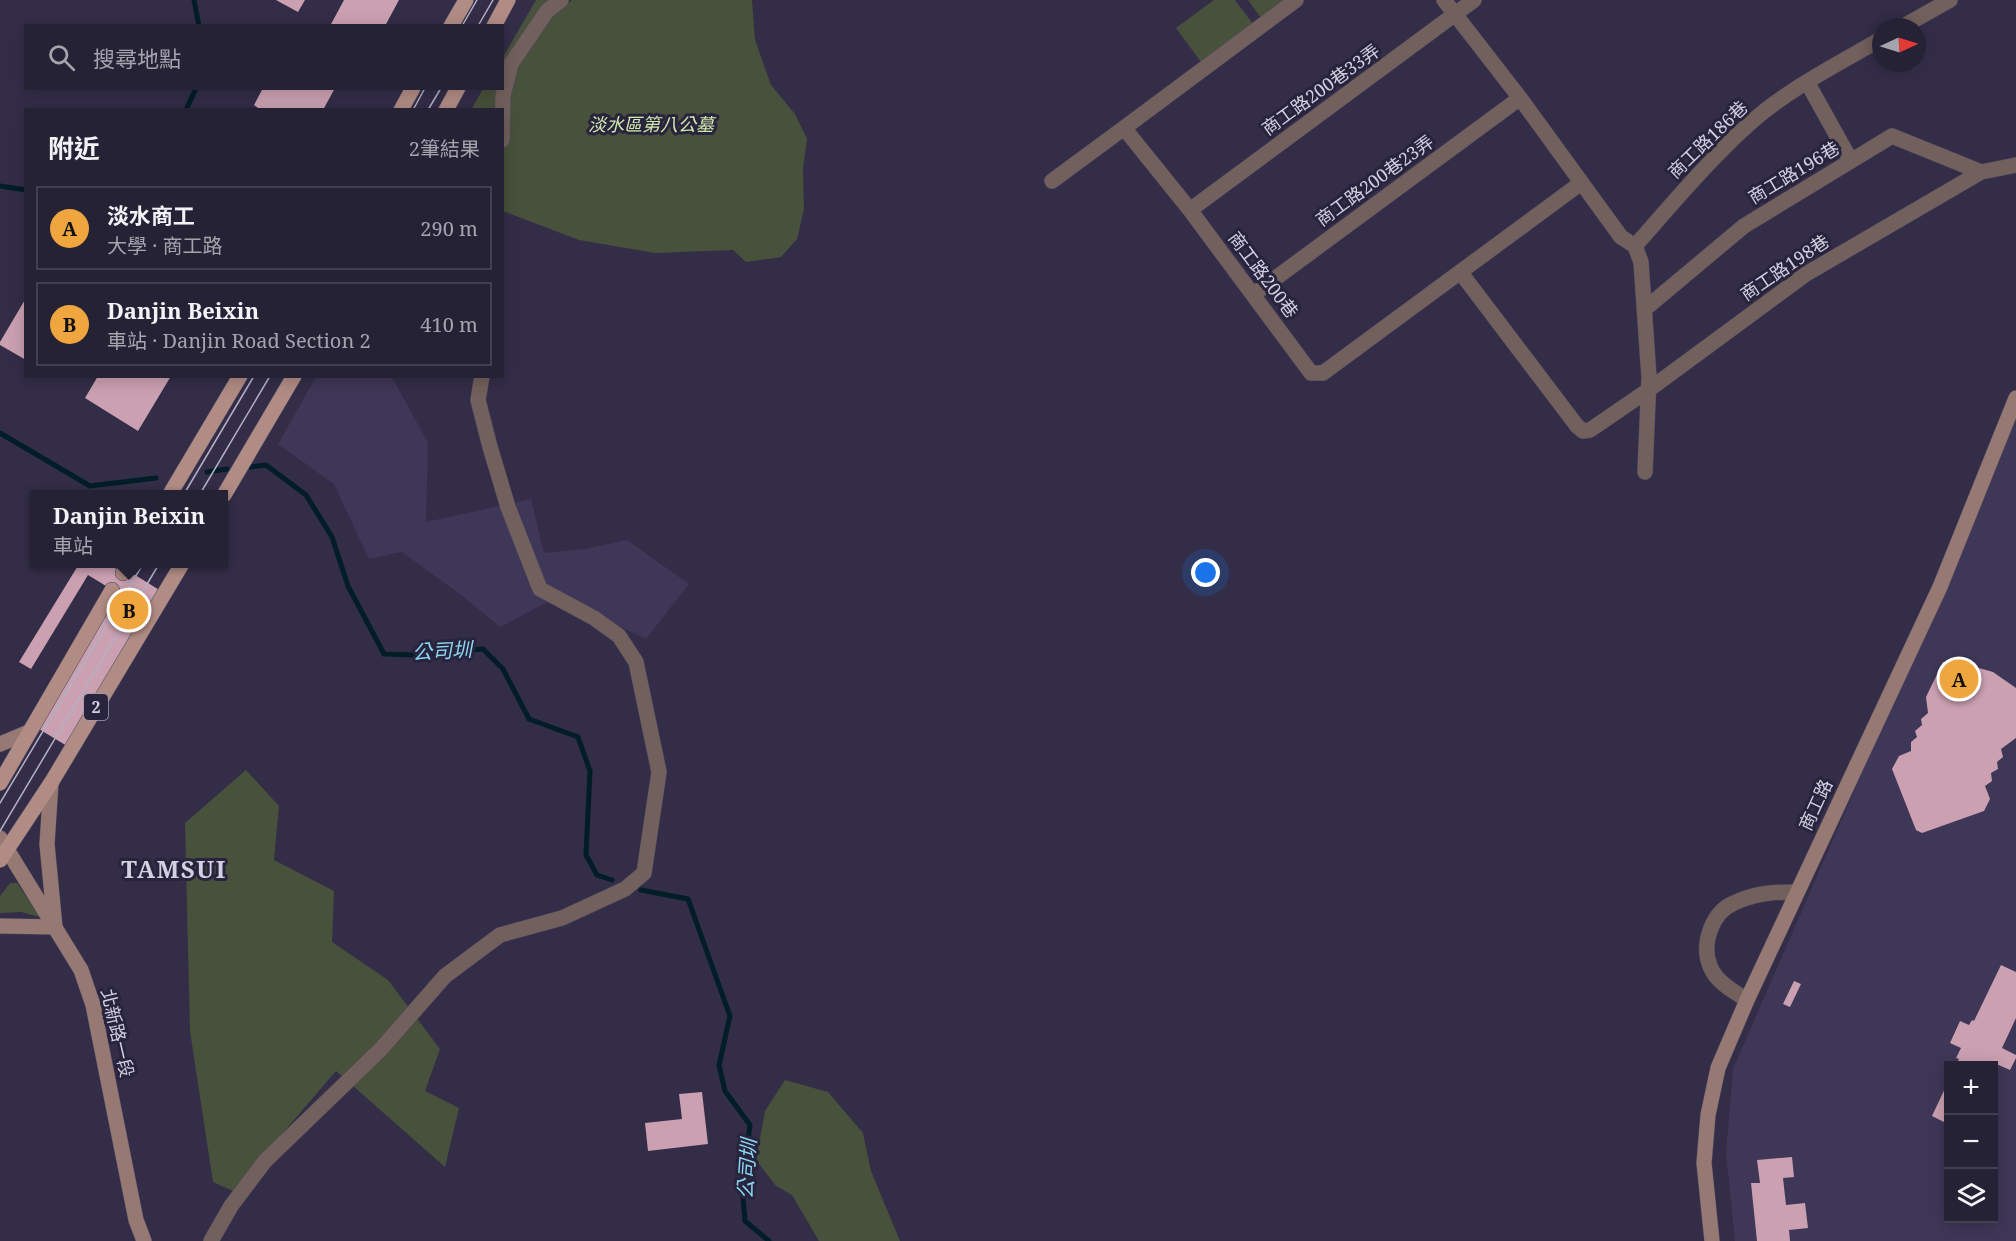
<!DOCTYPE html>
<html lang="zh-TW">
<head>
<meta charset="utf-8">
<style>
	:root { --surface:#262236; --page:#322f42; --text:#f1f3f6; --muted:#a4a4ad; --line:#423f51; --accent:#f0a63f }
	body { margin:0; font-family:"Noto Serif","Noto Sans TC",serif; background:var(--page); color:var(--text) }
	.controls { position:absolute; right:18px; bottom:18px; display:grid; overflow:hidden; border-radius:0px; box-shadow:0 3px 15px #0003 }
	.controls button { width:54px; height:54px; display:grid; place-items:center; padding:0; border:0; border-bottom:2px solid var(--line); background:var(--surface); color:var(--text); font:30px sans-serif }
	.compass { position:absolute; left:1872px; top:18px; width:54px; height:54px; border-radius:50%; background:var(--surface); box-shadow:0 3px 15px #0003; rotate:86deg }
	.you { position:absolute; left:1206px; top:573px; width:21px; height:21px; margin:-15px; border:4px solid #fff; border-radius:50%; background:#1a73e8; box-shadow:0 0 0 9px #1a73e833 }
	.badge { display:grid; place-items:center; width:39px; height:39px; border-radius:50%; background:var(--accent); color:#111; font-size:20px; font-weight:700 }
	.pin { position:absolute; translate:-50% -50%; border:3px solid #fff; box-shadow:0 2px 6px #0006 }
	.popup { position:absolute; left:30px; top:490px; width:198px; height:78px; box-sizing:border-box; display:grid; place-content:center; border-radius:0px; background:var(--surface); filter:drop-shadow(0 2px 4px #0005); font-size:20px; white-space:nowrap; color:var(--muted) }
	.popup b { font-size:22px; color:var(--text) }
	.popup::after { content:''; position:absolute; left:50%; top:100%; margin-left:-12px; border:12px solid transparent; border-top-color:var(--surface) }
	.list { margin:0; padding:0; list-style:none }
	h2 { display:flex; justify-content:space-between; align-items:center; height:78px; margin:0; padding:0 24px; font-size:26px }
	h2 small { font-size:20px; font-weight:400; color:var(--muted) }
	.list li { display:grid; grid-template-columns:39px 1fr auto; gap:18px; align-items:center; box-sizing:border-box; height:84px; margin:0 12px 12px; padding:0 12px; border:2px solid var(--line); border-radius:0px }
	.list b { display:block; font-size:22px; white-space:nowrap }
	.list p { margin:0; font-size:20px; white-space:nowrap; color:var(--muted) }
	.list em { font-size:20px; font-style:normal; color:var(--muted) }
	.icon { flex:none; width:33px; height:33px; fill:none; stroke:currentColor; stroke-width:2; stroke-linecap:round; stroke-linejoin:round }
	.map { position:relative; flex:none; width:2016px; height:1241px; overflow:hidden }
	.search { position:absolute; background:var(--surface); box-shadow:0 3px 15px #0003; left:24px; top:24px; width:480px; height:66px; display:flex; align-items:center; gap:15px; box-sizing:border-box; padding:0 21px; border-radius:0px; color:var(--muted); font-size:22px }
	.panel { position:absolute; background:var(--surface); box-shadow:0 3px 15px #0003; left:24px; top:108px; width:480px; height:270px; border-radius:0px }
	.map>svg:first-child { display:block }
</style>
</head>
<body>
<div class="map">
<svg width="2016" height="1241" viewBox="0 0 2016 1241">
	<rect width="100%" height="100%" fill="#332d48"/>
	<path fill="#3e3757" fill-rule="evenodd" d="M316,377h76l36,66 -2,79 105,-23 13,54 41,-4 42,-9 62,44 -43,55 -89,-42 -57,30 -35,-29 -63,-46 -33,7 -35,-75 -56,-40z
		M2016,419v822h-281l-9,-88 7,-84zM1948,1066h46v152h-46z"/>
	<path fill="#48513b" d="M536,0h15l-48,76v-19z
		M572,0h180l3,40 16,45 24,29 12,25 -4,30 1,40 -7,30 -16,18 -35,5 -13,-12 -78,3 -76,-13 -76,-29v-76l14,-68 35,-52z
		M1214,0h21l18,24 -52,38 -25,-34z
		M1248,0h37l-24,18z
		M483,89h16l-3,20 -25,1z
		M246,770l33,36 -5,54 60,31 -2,51 56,38 52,69 -15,42 34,17 -14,59 -109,-96 -103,120 -20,-9 -23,-151 -5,-208z
		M10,883h7l23,34 -19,-5 -21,1v-17z
		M785,1080l43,12 35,41 8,38 29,70h-81l-27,-46 -16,-9 -20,-26 9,-49z"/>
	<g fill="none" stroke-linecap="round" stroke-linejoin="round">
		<path stroke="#001d28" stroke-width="5" d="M194,0l5,26
			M186,110l10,-22
			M0,186l26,4
			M0,433l90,53 66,-8
			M251,467l15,-2 40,30 26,42 16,49 36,68 30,1 69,-6 20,20 26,50 49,18 12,34 -4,84 11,20 15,5
			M207,472l20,-3
			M641,890l47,9 42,117 -11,49 6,26 25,34 -8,60 3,36 24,20"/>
	</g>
	<path fill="#cba1b1" d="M276,0h29l-7,12z
		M344,0h55l-14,26h-55z
		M263,88h72l-12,22h-62l-7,-5z
		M26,298v62l-26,-15v-3z
		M98,376h73l-33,55 -53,-33z
		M79,564h29l17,10 2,-4 34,21 -94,155 -33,-20 82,-134 -28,-17 -57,94 -12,-7z
		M1954,661l39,11 23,16v50l-15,11 2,8 -6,5 1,7 -7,4 1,8 -7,5 5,13 -6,12 -62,22 -6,-3 -24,-61 7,-13 12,-5v-9l6,-5 -2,-6 7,-6 -1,-6 7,-6 -2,-16 17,-35z
		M2001,965l15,7v46l-14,30 14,7v3l-6,12 -16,-7 -1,3h-37l3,-7 -3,-1 5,-10 -11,-5 10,-22 9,4 3,-5 2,1z
		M1794,981l7,3 -11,23 -7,-3z
		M1948,1082v42l-16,-8z
		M702,1092l6,52 -60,7 -3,-28 37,-4 -3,-25z
		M1792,1157l2,20 -11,1 3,27 19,-2 3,25 -19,2 1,11h-33l-6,-58h9l-3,-23z"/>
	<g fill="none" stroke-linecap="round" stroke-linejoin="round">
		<defs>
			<path id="street" d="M1444,0l76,98 101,139 14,9 6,16 8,115 -4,95
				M1902,27l48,-27
				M1807,82l44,79
				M1124,128l172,-128
				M502,140l1,-44 8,-32 36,-53 14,-11
				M1052,181l72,-53 66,82 121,163h12l258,-190
				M1190,210l284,-210
				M1635,246c37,-42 73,-85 114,-122 39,-35 87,-59 132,-85
				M1461,273l116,153 6,5 7,-1 57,-39 159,-117 175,-102 35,-7
				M1254,294l266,-196
				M1646,308l98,-82 148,-90 89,36
				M1747,1000c-14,-9 -31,-18 -37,-34 -9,-22 2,-54 24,-63 21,-10 40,-11 62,-11
				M211,1241l20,-35 34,-45 115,-111 65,-74 55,-41 62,-17 63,-29 19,-16 15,-101 -23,-110 -17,-26 -25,-18 -54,-29 -32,-82 -18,-60 -12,-47 4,-24"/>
			<path id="secondary" d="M0,744l29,-12
				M0,838l81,132 12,35 43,215 8,21
				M0,926l55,1 -8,-83 4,-61
				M1712,1241l-8,-78 4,-48 10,-47 29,-68 193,-413 76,-189"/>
			<path id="primary" d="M451,26l15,-26
				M494,26l14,-26
				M401,110l12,-22
				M446,110l12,-22
				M170,494l70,-118
				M224,495l70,-119
				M123,573l5,-9
				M0,783l112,-193
				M0,860l51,-77 131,-219"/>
		</defs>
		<use href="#street" stroke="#504a64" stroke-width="16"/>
		<use href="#secondary" stroke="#504a64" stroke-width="16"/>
		<use href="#primary" stroke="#504a64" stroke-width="16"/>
		<use href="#street" stroke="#72605c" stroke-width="15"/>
		<use href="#secondary" stroke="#967972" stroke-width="15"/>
		<use href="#primary" stroke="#b18c84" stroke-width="15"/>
		<path stroke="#b3b0c3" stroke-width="1.5" d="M462,26l15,-26
			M478,26l15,-26
			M413,110l12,-22
			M428,110l13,-22
			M184,494l70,-118
			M200,494l70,-118
			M0,803l143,-239
			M0,831l159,-267"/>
	</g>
	<g text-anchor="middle" stroke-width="6" stroke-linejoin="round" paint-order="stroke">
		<rect fill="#29243d" stroke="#a09cb0" stroke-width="1.5" x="84" y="694" width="24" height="26" rx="4.5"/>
		<g font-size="16" font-weight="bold" fill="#d3d0e1">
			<text x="96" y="713">2</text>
		</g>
		<g font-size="18" fill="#d3d0e1" stroke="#29243d">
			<text transform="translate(1321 90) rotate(-36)" y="6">商工路200巷33弄</text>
			<text transform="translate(1708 140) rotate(-44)" y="6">商工路186巷</text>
			<text transform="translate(1794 173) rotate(-31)" y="6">商工路196巷</text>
			<text transform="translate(1375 181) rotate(-36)" y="6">商工路200巷23弄</text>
			<text transform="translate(1785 268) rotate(-34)" y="6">商工路198巷</text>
			<text transform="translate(1263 275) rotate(53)" y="6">商工路200巷</text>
			<text transform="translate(1816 805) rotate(-65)" y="6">商工路</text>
			<text transform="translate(117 1033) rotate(77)" y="6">北新路一段</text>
		</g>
		<g font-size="18" font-style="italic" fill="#cfe8ab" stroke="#29243d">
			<text x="651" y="131">淡水區第八公墓</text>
		</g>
		<g font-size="20" font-style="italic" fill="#8bd7f3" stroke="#29243d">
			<text transform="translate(442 651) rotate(-3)" y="7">公司圳</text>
			<text transform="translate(747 1169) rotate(-86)" y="7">公司圳</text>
		</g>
		<g font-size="24" font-weight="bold" letter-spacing="1.5" fill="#d3d0e1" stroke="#29243d">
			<text x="174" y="878">TAMSUI</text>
		</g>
	</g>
</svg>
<div class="controls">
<button>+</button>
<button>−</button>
<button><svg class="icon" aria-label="layers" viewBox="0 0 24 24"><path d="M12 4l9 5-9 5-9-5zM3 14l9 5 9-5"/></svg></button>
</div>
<svg class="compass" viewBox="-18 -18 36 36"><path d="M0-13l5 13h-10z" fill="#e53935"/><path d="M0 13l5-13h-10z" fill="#a4a4ad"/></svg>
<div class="you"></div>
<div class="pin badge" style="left:1959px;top:679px">A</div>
<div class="pin badge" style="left:129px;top:610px">B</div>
<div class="popup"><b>Danjin Beixin</b>車站</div>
<div class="search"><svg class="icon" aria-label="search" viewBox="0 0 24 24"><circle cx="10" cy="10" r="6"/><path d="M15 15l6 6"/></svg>搜尋地點</div>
<section class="panel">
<h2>附近<small>2筆結果</small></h2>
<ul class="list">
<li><span class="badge">A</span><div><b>淡水商工</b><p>大學 · 商工路</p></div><em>290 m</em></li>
<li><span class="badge">B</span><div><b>Danjin Beixin</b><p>車站 · Danjin Road Section 2</p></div><em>410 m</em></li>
</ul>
</section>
</div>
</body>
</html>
